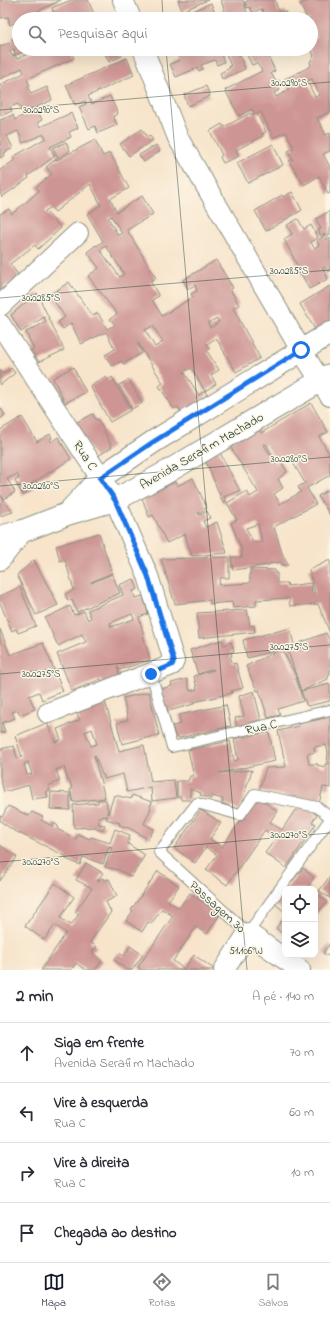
<!DOCTYPE html>
<html lang="pt">
<head>
<meta charset="utf-8">
<style>
	:root { --surface:#fff; --page:#f7f7f7; --text:#2b2b33; --muted:#7c7c81; --line:#e1e1e2; --accent:#111827 }
	body { margin:0; font-family:"Indie Flower",sans-serif; background:var(--page); color:var(--text) }
	.controls { position:absolute; right:12px; bottom:12px; display:grid; overflow:hidden; border-radius:8px; box-shadow:0 4px 16px #0002 }
	.controls button { width:36px; height:36px; display:grid; place-items:center; padding:0; border:0; border-bottom:1px solid var(--line); background:var(--surface); color:var(--text); font:20px sans-serif }
	.stop { position:absolute; width:12px; height:12px; margin:-9px; border:3px solid #1a73e8; border-radius:50%; background:#fff }
	.stop.end { background:#1a73e8; border-color:#fff; box-shadow:0 1px 4px #0008 }
	.list { margin:0; padding:0; list-style:none }
	h2 { display:flex; justify-content:space-between; align-items:center; height:52px; margin:0; padding:0 16px; font-size:17px }
	h2 small { font-size:13px; font-weight:400; color:var(--muted) }
	.list li { display:grid; grid-template-columns:26px 1fr auto; gap:12px; align-items:center; box-sizing:border-box; height:60px; padding:0 16px; border-top:1px solid var(--line) }
	.list b { display:block; font-size:15px; white-space:nowrap }
	.list p { margin:0; font-size:13px; white-space:nowrap; color:var(--muted) }
	.list em { font-size:13px; font-style:normal; color:var(--muted) }
	.icon { flex:none; width:22px; height:22px; fill:none; stroke:currentColor; stroke-width:2; stroke-linecap:round; stroke-linejoin:round }
	.map { position:relative; flex:none; width:330px; height:970px; overflow:hidden }
	.search { position:absolute; background:var(--surface); box-shadow:0 4px 16px #0002; left:12px; right:12px; top:12px; height:44px; display:flex; align-items:center; gap:10px; box-sizing:border-box; padding:0 14px; border-radius:22px; color:var(--muted); font-size:15px }
	.sheet { height:292px; background:var(--surface) }
	nav { display:flex; justify-content:space-around; align-items:center; box-sizing:border-box; height:56px; border-top:1px solid var(--line); background:var(--surface); font-size:11px; color:var(--muted) }
	nav a { display:grid; justify-items:center; gap:2px }
	nav .on { color:var(--accent) }
	.map>svg:first-child { display:block }
</style>
</head>
<body>
<div class="map">
<svg width="330" height="970" viewBox="0 0 330 970">
	<rect width="100%" height="100%" fill="#fcf5e5"/>
	<filter id="ink" filterUnits="userSpaceOnUse"><feTurbulence type="fractalNoise" baseFrequency=".025" numOctaves="2"/><feDisplacementMap in="SourceGraphic" scale="8" xChannelSelector="R" yChannelSelector="G"/><feConvolveMatrix kernelMatrix="1 2 1 2 8 2 1 2 1" color-interpolation-filters="sRGB"/></filter>
	<filter id="wash" filterUnits="userSpaceOnUse"><feTurbulence type="fractalNoise" baseFrequency=".012" numOctaves="4" result="noise"/><feDisplacementMap in="SourceGraphic" scale="16" xChannelSelector="R" yChannelSelector="G"/><feGaussianBlur stdDeviation="0.9" result="paint"/><feColorMatrix in="noise" values="0 0 0 0 0 0 0 0 0 0 0 0 0 0 0 0 0 1.4 0 .05"/><feComposite in="paint" operator="in"/></filter>
	<g filter="url(#wash)">
		<rect width="100%" height="100%" fill="#f7e4cb"/>
		<g id="blocks">
			<path fill="#cd9594" fill-rule="evenodd" d="M0,0h61l-39,19h-3v2l-9,4 -2,-8 -8,1z
				M71,0h17l8,19h-40l-4,-11z
				M178,0h30l-26,11z
				M221,0h22l6,19h-22z
				M248,0h27l4,13 6,-2 4,8h-24l-3,-10 -10,3 -2,-5 -3,1 -2,-6z
				M311,0h19v112l-13,6 9,17 4,-2v18l-7,3 7,13v26l-2,1 -9,-18 -15,9 -15,-24 4,-1 -5,-9 6,-3 -8,-16 -13,6 -12,-26 -4,2 9,18 -4,2 1,2 -27,14 3,6 -16,7 -3,-6 2,-2 -12,-24 12,-7 2,3 26,-14 1,2 4,-2 -3,-4 -13,7 -14,-26 37,-19 -5,-8 -5,2 -8,-16h41l1,1 -17,8 6,13 -4,2 5,9 3,-2 3,5 -4,2 2,3 -6,3 2,4 13,-7 -5,-10 27,-14 -1,-4 4,-6 -3,-8v-8l6,-3 -4,-9 -2,1v-10h-4l-7,-15zM312,79l8,16 -5,2 -8,-16z
				M211,3l6,16h-42z
				M17,36l2,4v9h11l-15,6 -1,-6 -4,2 2,5 3,-1 2,4 21,-10h32l4,9 -47,21 3,7 -2,1 3,7 16,-7 5,13 -16,7 6,13 -4,2 2,5 31,-14 7,15 -9,4 2,5 -21,10 5,9 -27,20 1,2 -27,19 -2,-4v-23l15,-10 -2,-3 33,-19 -2,-4 -21,9 -5,-12 -11,5 6,12 -9,5 1,2 -5,3v-38l13,-5 2,5 9,-5 -6,-11 -8,3 2,4 -12,5v-31l24,-12 -2,-5 -22,11v-33l13,-4 -1,-4z
				M112,49h7l3,7 -13,6 -5,-10z
				M184,49h35l5,13 -7,3 -2,-5 -14,5 2,4 -5,2 -1,-3 -21,9 -6,-13 10,-4 -2,-4 8,-3z
				M224,49h13l8,20 -23,10 -2,-6 10,-5 -1,-2h2z
				M127,58l7,17 -46,21 4,8 18,-8 8,18 -5,2 4,9 -19,8 -3,-7 -6,3 -10,-22 7,-3 -1,-3 -10,4 -9,-20z
				M206,86l4,10 -22,10 -4,-11z
				M142,129l5,8 3,-1 3,4 -24,16 -9,-12z
				M95,140l8,16 7,-3 19,35 -19,11 7,13 25,-16 11,18 -26,16 29,48 -6,3 9,15 -7,4 10,16 31,-19 -2,-3 6,-3 -2,-6 -7,4 -5,-9 33,-20 17,28 -3,1 9,16 -6,3 27,50 -24,14 -20,-34 -9,6 3,5 -3,2 12,19 -8,5 5,9 -11,7 -14,-23 -7,4 15,23 6,-4 2,4 -9,6 2,2 -17,11 -5,-7 -4,2 -15,-23 4,-3 -25,-40v1l4,9 -19,11 -1,-3 -10,5 -7,-11 10,-6 -9,-17 -25,12 -10,-21 -8,6 -5,-7 7,-5 -15,-22 19,-13 23,34 6,-3 9,16 8,-4 -5,-6 7,-5 -29,-38 11,-8 -12,-16 9,-7 1,1 6,-5 -16,-27 14,-9 -11,-21 -35,28 -4,-5 -6,4 16,17 -23,21 -3,-4 -25,19 10,13 -20,13v-76l9,-5 3,5 27,-23 -3,-4 16,-13 -6,-7 10,-8 1,1zM111,216l11,17 -4,2 -10,-17zM106,246l18,28 -4,3 -20,-27zM217,318l2,4 -9,6 -2,-5zM153,326l10,16 -8,5 -10,-17z
				M66,142l4,9 -12,7 -5,-10z
				M273,144l10,21 -35,18 -11,-20z
				M156,145l4,6 -16,11 -5,-7z
				M292,192l10,18 -36,21 -11,-20 27,-16 1,2z
				M330,211v24l-4,2 1,3 3,-2v33l-2,1 -3,-5 -2,1 5,11 -19,10 -25,-50 8,-5 -5,-9 11,-6 6,10 7,-4 7,13 -7,4 3,6 5,-3 -2,-4 8,-6 -1,-1 -3,2 -3,-6 3,-1 -5,-10z
				M330,286v37l-14,8 -16,-27z
				M37,293l27,57 -25,12 -8,-12 3,-1 -8,-17 20,-10 -2,-5 -23,15 -10,-17z
				M73,367l13,25 -21,11 -12,-25z
				M11,368l4,5 -15,12v-15l3,4z
				M106,377l2,3 4,-3 19,33 -21,12 -20,-36z
				M129,380l13,23 -10,6 -13,-24z
				M311,403l17,29 -9,5 11,18v20l-23,13 9,16 -42,23 8,26 6,12h-7v-3l-12,2v1l-36,5 -2,-13h11l-1,-9 -10,-25 6,-3 -10,-17 20,-12 3,6 8,-5 -30,-49 29,-17 4,7zM266,444l11,19 -1,1 -12,-19zM289,456l16,27 -7,4 3,5 -21,12 -6,-10 9,-6 -5,-9 9,-7 -6,-11zM258,524l4,18h-9l-7,-14z
				M0,407l5,8 -5,4z
				M93,414l3,6 2,-1 14,28 -17,11 -20,-35z
				M22,417l15,25 13,-8 2,4 -2,1 1,3 7,-5 13,22 -40,25 3,5 -11,6 -8,-14 4,-3 -2,-4 -10,5 8,13 -11,7 -4,-5v-64z
				M218,449l22,42 -16,6 2,4 -3,2 -15,-37 -5,-8z
				M193,478l14,30 -9,5 1,2 8,-4 3,7 -7,3 3,6 11,-5 10,31 -35,3 -7,-22 -18,9 -14,-28 -4,2 -7,-19 33,-16 2,4z
				M330,489v26l-12,-19z
				M0,495l9,12 4,5 -13,4z
				M99,533l13,40 -21,9v1l21,-9 8,19 -43,19 -5,-12 -4,1 -3,-7 9,-4 -9,-30 -5,1 -4,-15z
				M229,557v21h-9l-1,7 31,-2v-14l25,1v4l2,-1v10h10l1,3 23,-3 1,10h3l-6,-23 21,-10v12l-1,1 1,3v57l-12,-29 -28,2 -1,-8 -33,2v6l-23,2 -1,-6 -22,2v-4l-35,4 -14,-45z
				M34,560l24,45 -22,10 -19,-40z
				M134,579l4,10 -5,2 2,7 8,-2 5,18 -9,3 5,19h-1l7,24 -31,10 -2,-4 3,11 -17,7 -2,-5 -29,12 -15,-37 29,-12 -4,-8 -24,12 -13,-28 25,-12 4,9 10,-4 4,9 3,-2 -3,-8 35,-15 -4,-10zM132,614l2,5 -23,8 -1,-4z
				M20,587l16,39 -18,7 -2,-4 -4,2 -12,-28v-7z
				M247,610l3,16 4,-1 1,7 -56,6 -2,-25z
				M290,628l4,17 32,-12 4,8v34l-2,1v3l-27,12 29,-7v17l-23,5 -6,-15 -6,-19 -8,-24 -5,1 15,29 -1,1 7,22 -25,8 2,6 -12,3 -9,-28 -2,1 -11,-25 36,-17 -35,9 -4,-18z
				M0,629l10,26 33,-12 20,48 -21,9 -3,-8 -10,4 6,13 -15,6 -2,-5 -6,2 3,6 -13,5 3,9 -5,1z
				M221,640h1l2,5 7,-3 3,9 -3,1 1,4 -2,1 3,7 3,-1 7,25 -12,3 1,2 -38,9v2l-26,7 -7,-22 11,-3 -1,-3 16,-4 3,12 7,-2 -3,-13 20,-6 -1,-1 -15,5 -8,-24z
				M254,691l7,29 -24,6 -2,-8 9,-2 -5,-20z
				M149,692l10,43 -37,9 -5,-21 11,-3 -5,-22z
				M105,701l14,50 25,-6 7,37 23,-2 2,18 -24,3 -1,-14 -24,5 -4,-18 -19,5v-4h-2l-7,-20 -1,1 11,42 -32,4 -3,-12 2,-1 -2,-8h-2l-4,-14 -8,3 4,11 -12,5 2,4 -4,1 2,6 -16,2 -3,-14 -25,7 -4,-15v-28l14,-3 3,12 5,-1 -7,-21 32,-13 8,19 6,-2 -4,-11 23,-9 -4,-8zM92,729l5,15 -6,2 -6,-14zM28,762l4,12 -5,1 -3,-11z
				M226,705l5,21 -52,12 -4,-2 -3,-10 9,-2 -2,-9z
				M330,717v71l-7,-1 -4,17 -60,-14 7,-22 20,-1 -8,-36 21,-5 -1,-2zM326,745l2,7 -1,12h-2v3l-8,-2 1,-1h-9l-2,-10 8,-2 -1,-5z
				M269,732l6,29 -56,12 33,-3 -13,40 -17,-7 1,-4 -11,-3v3l-12,-4 1,-2 -11,-4v11h-9v-3h-4v-16h11l2,-5h4l-6,-26 42,-9 4,20 4,-1 -4,-21z
				M51,792l19,1v17l-20,-1z
				M114,795l17,4 1,-4 20,7 -2,5 1,1 -7,16 10,5 -6,10 -19,-11 -10,-3 1,-2 -14,-4 2,-3 -10,1 1,7 6,1 -3,6 -6,-2v-2l-22,1 -1,-23 25,-2v-3h8l2,14z
				M257,797l20,14 -7,11 12,8 13,-20 2,1 5,-7 15,11 -5,7 4,2 -30,44 -21,-15 11,-15 -11,-8 -38,55 -21,-15 11,-15 -11,-8 -11,16 -21,-15 27,-38 20,13 -11,16 12,8z
				M8,806l21,10 3,-4 11,5 -2,3 11,6 1,-4 5,4 -1,3 19,10 2,-5 12,5 1,-2 19,6 5,-14 15,6 -2,9 17,11 -14,22 -12,-7 -14,-3 7,-19 -3,-1 -6,17 -20,-7 -3,8 -14,-6 1,-2 -54,-27 -13,-9v-5l2,1z
				M0,845l17,12 -17,24z
				M86,863l17,10 -6,8 6,-3 1,3 5,-2 8,17 -11,6 5,10 -21,30 7,5 -5,5 10,9 -7,9h-9l-10,-7 -5,7h-30l25,-37 -11,-8 -11,15 -19,-14 30,-43 19,14 -14,21 11,7 8,-11 -4,-2 17,-24 -16,-8z
				M303,868l11,10 -6,8 3,3h-25z
				M158,871l21,15 -11,15 11,7 11,-15 30,21 -13,20 -11,-7 -23,34 11,8 10,-14 20,14 -1,1h-74l1,-2 -2,-1 35,-51 -11,-7 -11,15 -3,-2 -6,10 -16,-11 7,-10 -2,-1z
				M330,876v22l-11,-7z
				M285,890v22l-11,-9z
				M315,892l12,10 -12,14z
				M285,916v20l-9,-8z
				M330,943v14l-7,-4z
				M130,946l13,9 -11,15h-5l-13,-10 5,-7 5,3z"/>
		</g>
	</g>
	<g filter="url(#ink)">
		<use href="#blocks" fill-opacity="0" stroke="#8b9080" stroke-width="1"/>
		<g fill="none" stroke-linecap="round" stroke-linejoin="round">
			<defs>
				<path id="service" d="M151,673l21,74 158,-37
					M330,817l-13,-10 -62,-13 -15,21 -43,-12 -38,49 89,81 82,-114"/>
				<path id="minor" d="M123,0l8,19
					M143,49l35,89 123,212 29,46
					M0,306l78,-73
					M0,324l115,176 33,76 26,85 -2,4 -124,48
					M0,560l23,-29
					M224,970l24,-37 52,37"/>
				<path id="tertiary" d="M67,514l33,-36 53,-36 177,-109
					M0,537l23,-6 44,-17 48,-14 52,-28 163,-97"/>
			</defs>
			<use href="#service" stroke="#8b9080" stroke-width="12"/>
			<use href="#minor" stroke="#8b9080" stroke-width="22"/>
			<use href="#tertiary" stroke="#8b9080" stroke-width="24"/>
			<use href="#service" stroke="#fff" stroke-width="10"/>
			<use href="#minor" stroke="#fff" stroke-width="20"/>
			<use href="#tertiary" stroke="#fff" stroke-width="22"/>
		</g>
	</g>
	<g fill="none" stroke-linecap="round" stroke-linejoin="round" filter="url(#ink)">
		<path stroke="#1a73e8" stroke-width="5" d="M151,674l21,-9 2,-4 -26,-85 -33,-76 -15,-22 53,-36 148,-92"/>
	</g>
	<path fill="none" stroke="#1f3d34" stroke-width="1" stroke-opacity="0.45" d="M162,0l1,19M166,49l81,921M0,110l330,-28M0,298l330,-28M0,486l330,-29M0,674l330,-29M0,862l330,-29"/>
	<g text-anchor="middle" stroke-width="3" stroke-linejoin="round" paint-order="stroke">
		<g font-size="13" fill="#1f3d34" stroke="#fcf5e5">
			<text transform="translate(201 450) rotate(-30)" y="5">Avenida Serafim Machado</text>
			<text transform="translate(86 455) rotate(57)" y="5">Rua C</text>
			<text transform="translate(261 726) rotate(-13)" y="5">Rua C</text>
			<text transform="translate(218 906) rotate(42)" y="5">Passagem 30</text>
		</g>
	</g>
	<g font-size="10" text-anchor="middle" fill="#1f3d34" stroke="#fcf5e5" stroke-width="3" stroke-linejoin="round" paint-order="stroke">
		<text x="289" y="86">30.0290°S</text>
		<text x="41" y="113">30.0290°S</text>
		<text x="289" y="274">30.0285°S</text>
		<text x="41" y="301">30.0285°S</text>
		<text x="289" y="462">30.0280°S</text>
		<text x="41" y="489">30.0280°S</text>
		<text x="289" y="650">30.0275°S</text>
		<text x="41" y="677">30.0275°S</text>
		<text x="289" y="838">30.0270°S</text>
		<text x="41" y="865">30.0270°S</text>
		<text x="246" y="954">51.106°W</text>
	</g>
</svg>
<div class="controls">
<button><svg class="icon" aria-label="locate" viewBox="0 0 24 24"><circle cx="12" cy="12" r="6"/><path d="M12 2v4M12 18v4M2 12h4M18 12h4"/></svg></button>
<button><svg class="icon" aria-label="layers" viewBox="0 0 24 24"><path d="M12 4l9 5-9 5-9-5zM3 14l9 5 9-5"/></svg></button>
</div>
<div class="stop" style="left:301px;top:350px"></div>
<div class="stop end" style="left:151px;top:674px"></div>
<div class="search"><svg class="icon" aria-label="search" viewBox="0 0 24 24"><circle cx="10" cy="10" r="6"/><path d="M15 15l6 6"/></svg>Pesquisar aqui</div>
</div>
<section class="sheet">
<h2>2 min<small>A pé · 140 m</small></h2>
<ul class="list">
<li><svg class="icon" aria-label="ahead" viewBox="0 0 24 24"><path d="M12 20V5M6 11l6-6 6 6"/></svg><div><b>Siga em frente</b><p>Avenida Serafim Machado</p></div><em>70 m</em></li>
<li><svg class="icon" aria-label="left" viewBox="0 0 24 24"><path d="M17 20v-9H6M10 6l-5 5 5 5"/></svg><div><b>Vire à esquerda</b><p>Rua C</p></div><em>60 m</em></li>
<li><svg class="icon" aria-label="right" viewBox="0 0 24 24"><path d="M7 20v-9h11M14 6l5 5-5 5"/></svg><div><b>Vire à direita</b><p>Rua C</p></div><em>10 m</em></li>
<li><svg class="icon" aria-label="arrive" viewBox="0 0 24 24"><path d="M6 21V4h12l-3 4 3 4H6"/></svg><div><b>Chegada ao destino</b></div></li>
</ul>
</section>
<nav>
<a class="on"><svg class="icon" aria-label="map" viewBox="0 0 24 24"><path d="M3 6l6-2 6 2 6-2v14l-6 2-6-2-6 2zM9 4v14M15 6v14"/></svg>Mapa</a>
<a><svg class="icon" aria-label="directions" viewBox="0 0 24 24"><path d="M12 3l9 9-9 9-9-9zM9 14v-3h6M13 9l2 2-2 2"/></svg>Rotas</a>
<a><svg class="icon" aria-label="saved" viewBox="0 0 24 24"><path d="M7 4h10v16l-5-4-5 4z"/></svg>Salvos</a>
</nav>
</body>
</html>
